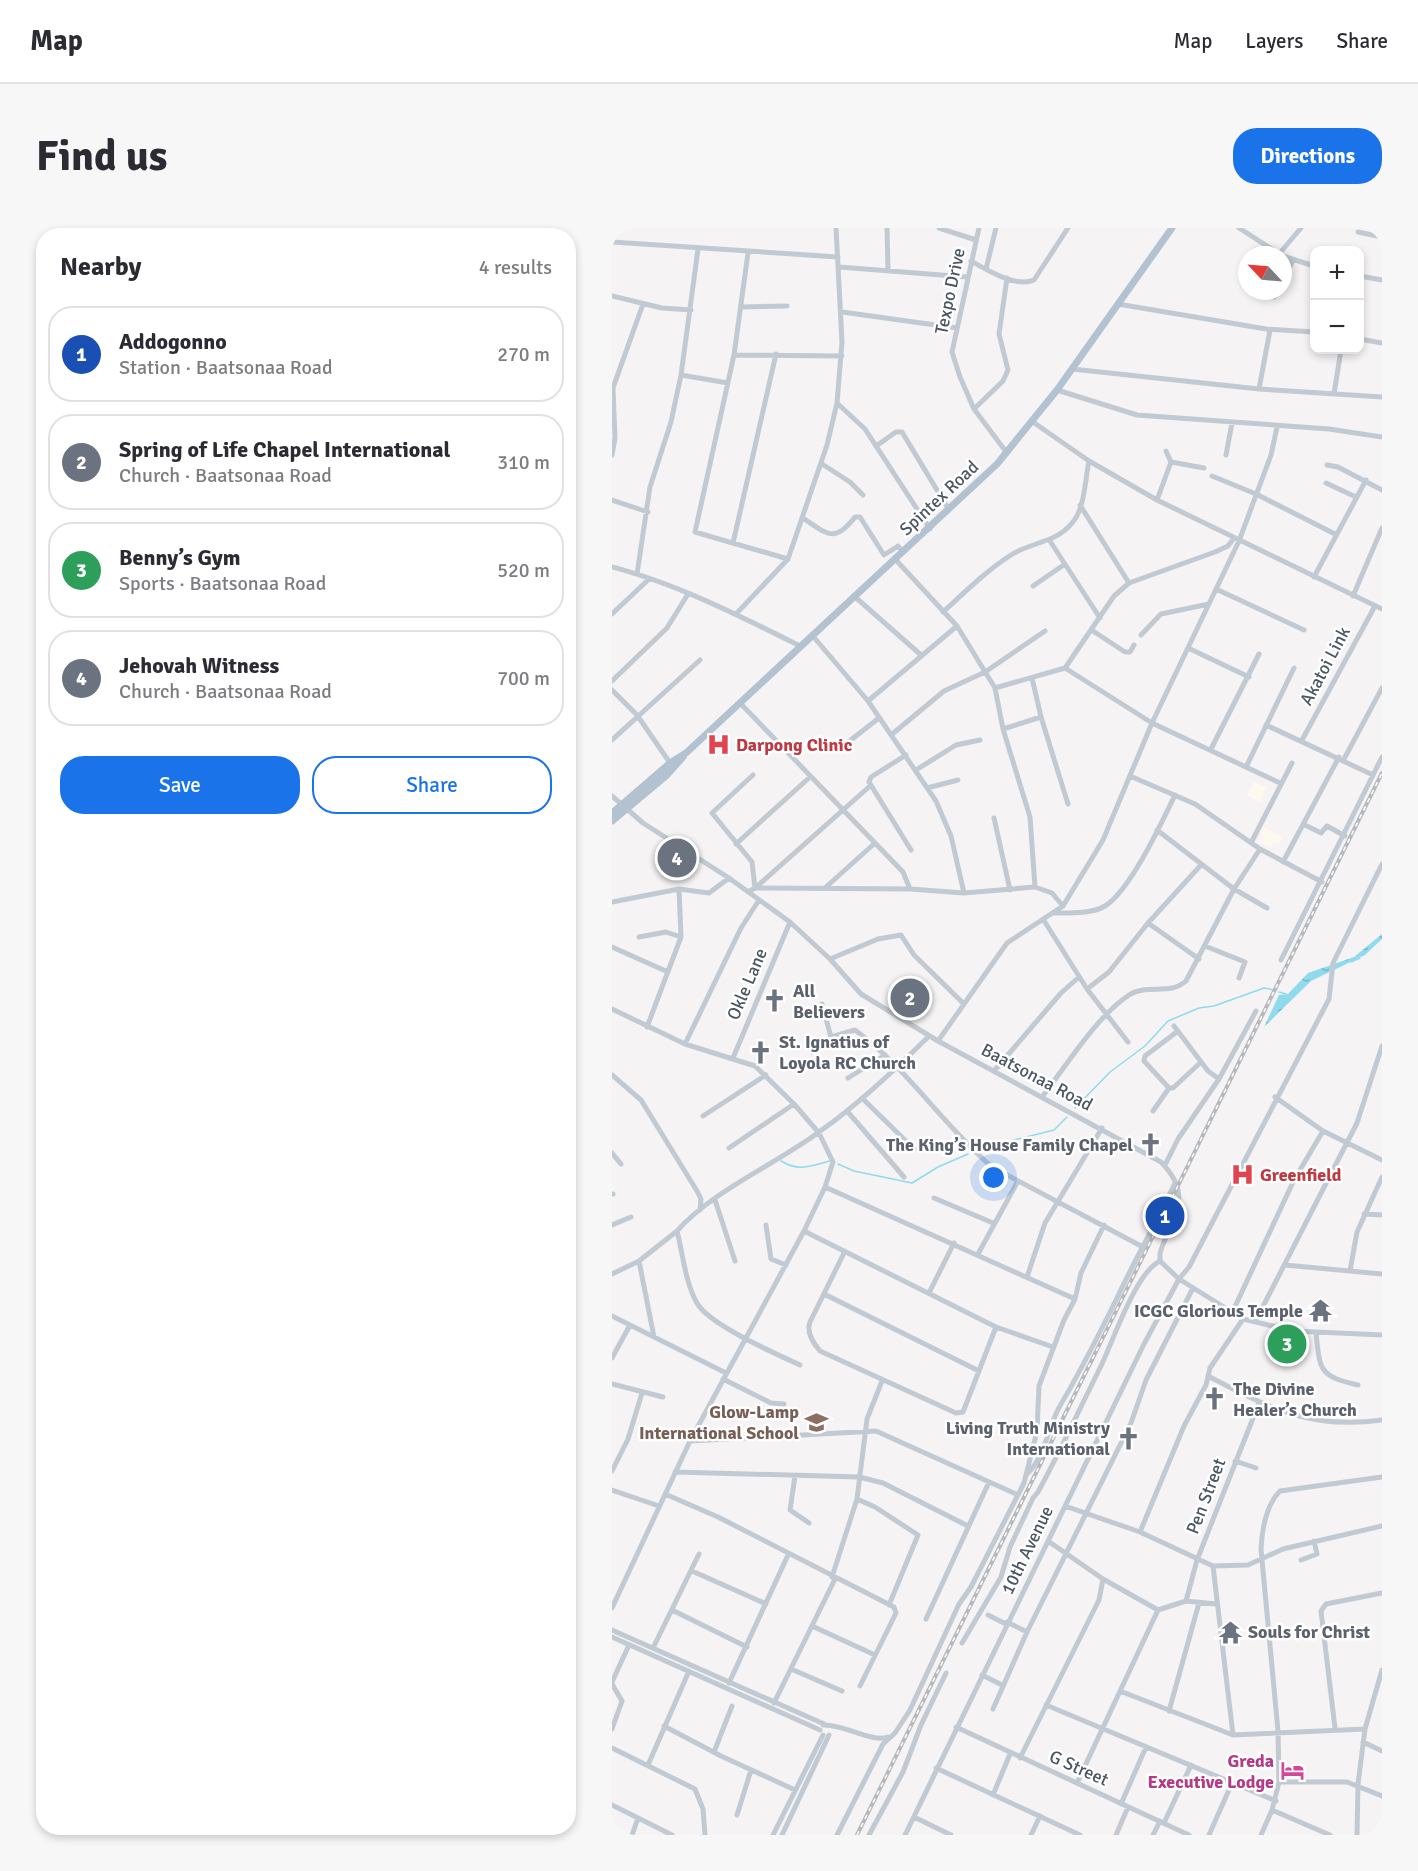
<!DOCTYPE html>
<html lang="en">
<head>
<meta charset="utf-8">
<style>
	:root { --surface:#fff; --page:#f7f7f7; --text:#2b2b33; --muted:#7c7c81; --line:#e1e1e2; --accent:#1a73e8 }
	body { margin:0; font-family:Signika,sans-serif; background:var(--page); color:var(--text) }
	.controls { position:absolute; right:18px; top:18px; display:grid; overflow:hidden; border-radius:12px; box-shadow:0 3px 9px #0003 }
	.controls button { width:54px; height:54px; display:grid; place-items:center; padding:0; border:0; border-bottom:2px solid var(--line); background:var(--surface); color:var(--text); font:30px sans-serif }
	.compass { position:absolute; left:626px; top:18px; width:54px; height:54px; border-radius:50%; background:var(--surface); box-shadow:0 3px 9px #0003; rotate:296deg }
	.you { position:absolute; left:382px; top:950px; width:21px; height:21px; margin:-15px; border:4px solid #fff; border-radius:50%; background:#1a73e8; box-shadow:0 0 0 9px #1a73e833 }
	.badge { display:grid; place-items:center; width:39px; height:39px; border-radius:50%; background:var(--accent); color:#fff; font-size:20px; font-weight:700 }
	.pin { position:absolute; translate:-50% -50%; border:3px solid #fff; box-shadow:0 2px 6px #0006 }
	.list { margin:0; padding:0; list-style:none }
	h2 { display:flex; justify-content:space-between; align-items:center; height:78px; margin:0; padding:0 24px; font-size:26px }
	h2 small { font-size:20px; font-weight:400; color:var(--muted) }
	.list li { display:grid; grid-template-columns:39px 1fr auto; gap:18px; align-items:center; box-sizing:border-box; height:96px; margin:0 12px 12px; padding:0 12px; border:2px solid var(--line); border-radius:24px }
	.list b { display:block; font-size:22px; white-space:nowrap }
	.list p { margin:0; font-size:20px; white-space:nowrap; color:var(--muted) }
	.list em { font-size:20px; font-style:normal; color:var(--muted) }
	.actions { display:flex; gap:12px; padding:18px 24px }
	.actions a { flex:1; padding:14px 0; border:2px solid var(--accent); border-radius:24px; text-align:center; font-size:21px; color:var(--accent) }
	.actions .main { background:var(--accent); color:#fff }
	.map { position:relative; flex:none; width:770px; height:1607px; overflow:hidden; border-radius:24px }
	header { display:flex; align-items:center; gap:36px; box-sizing:border-box; height:84px; padding:0 30px; background:var(--surface); border-bottom:2px solid var(--line) }
	header strong { font-size:28px }
	nav { display:flex; gap:33px; margin-inline-start:auto; font-size:21px }
	.intro { display:flex; align-items:center; justify-content:space-between; box-sizing:border-box; height:144px; padding:0 36px }
	h1 { margin:0; font-size:42px }
	.button { padding:15px 27px; border-radius:24px; background:var(--accent); color:#fff; font-size:21px; font-weight:700 }
	main { display:flex; gap:36px; padding:0 36px }
	aside { flex:1; background:var(--surface); border-radius:24px; box-shadow:0 3px 9px #0003 }
	.map>svg:first-child { display:block }
</style>
</head>
<body>
<header>
<strong>Map</strong>
<nav><a>Map</a><a>Layers</a><a>Share</a></nav>
</header>
<div class="intro"><h1>Find us</h1><a class="button">Directions</a></div>
<main>
<aside>
<h2>Nearby<small>4 results</small></h2>
<ul class="list">
<li><span class="badge" style="background:#1a4fb4">1</span><div><b>Addogonno</b><p>Station · Baatsonaa Road</p></div><em>270 m</em></li>
<li><span class="badge" style="background:#6b7280">2</span><div><b>Spring of Life Chapel International</b><p>Church · Baatsonaa Road</p></div><em>310 m</em></li>
<li><span class="badge" style="background:#2e9e5b">3</span><div><b>Benny’s Gym</b><p>Sports · Baatsonaa Road</p></div><em>520 m</em></li>
<li><span class="badge" style="background:#6b7280">4</span><div><b>Jehovah Witness</b><p>Church · Baatsonaa Road</p></div><em>700 m</em></li>
</ul>
<div class="actions"><a class="main">Save</a><a>Share</a></div>
</aside>
<div class="map">
<svg width="770" height="1607" viewBox="0 0 770 1607">
	<defs>
		<pattern id="water-ripples" width="26" height="14" patternUnits="userSpaceOnUse" patternTransform="scale(1.5)"><rect width="26" height="14" fill="#90daee"/><path d="M2 4q2-2 4 0t4 0M15 11q2-2 4 0t4 0" fill="none" stroke="#78b4c4"/></pattern>
	</defs>
	<rect width="100%" height="100%" fill="#f5f3f3"/>
	<path fill="#fdf9ef" d="M642,554l13,5 -7,15 -13,-7z
		M650,598l20,11 -3,7 -5,-2 -3,6 -13,-6 5,-8 -4,-2z"/>
	<path fill="url(#water-ripples)" d="M770,706v5l-17,16 -54,26 -47,46 15,-32 9,-1 20,-21 46,-16z"/>
	<g fill="none" stroke-linecap="round" stroke-linejoin="round">
		<path stroke="#90daee" stroke-width="1.5" d="M739,734l9,-4
			M667,764l7,2
			M463,880l35,-36 35,-26 23,-25 31,-13 15,-2 50,-18 10,2
			M362,922l80,-20 13,-13
			M169,933c18,11 30,5 49,0
			M226,936l16,7 58,12 26,-16 30,-13"/>
		<path stroke="#c1cad2" stroke-width="5" d="M275,0l1,41
			M327,0l37,12
			M367,0l-27,124 8,25 14,32 33,44
			M627,0l42,27
			M746,4l24,5
			M0,14l226,15
			M136,25l-14,102 -39,177 93,27
			M667,26l22,-26
			M671,28l31,10
			M359,33c16,9 45,27 63,19l34,-52
			M227,39l128,10
			M374,41l10,-41
			M748,48l22,4
			M671,52l10,-20
			M0,68l50,12 29,2
			M662,69l3,-6
			M506,76l148,25 48,3
			M129,79l46,-1
			M230,84l115,16
			M748,111l22,4
			M122,127l108,1
			M460,141l187,20 123,8
			M69,147l47,8
			M647,161l11,-59
			M445,162l80,25 192,14 53,8
			M722,166l7,-44
			M225,175l28,26 65,100
			M362,181l29,-28 5,-11 -9,-36 8,-56
			M421,194l56,39 68,39 225,109
			M264,218l20,-14h6l47,78
			M0,227l3,-17 -2,-50 30,-84
			M614,227l6,-32
			M559,234l33,6
			M210,236l28,18 13,13
			M715,237l11,2 44,23
			M600,248l44,18 79,40
			M714,255l30,14
			M0,272l36,12
			M545,272l14,-38 -5,-11
			M468,277l49,78
			M191,290c25,17 32,25 52,-1h5l24,38 14,-9 5,6
			M438,313l50,77
			M121,315l43,-189
			M283,331l62,67 38,62 8,41 27,88 5,70
			M0,339c65,17 128,49 188,79
			M25,346l13,-87 21,-65 10,-47 17,-126
			M702,349l52,-97
			M421,358l32,-22
			M604,361l88,41
			M242,368l67,59
			M741,368l29,-68
			M331,384c22,-20 43,-41 68,-57 20,-13 45,-12 61,-32 13,-14 13,-44 17,-62
			M0,386l37,-35
			M124,386l52,-55 39,-114 10,-42 5,-61 -6,-114
			M481,403l32,21h5l4,-7
			M200,407l56,66 68,100 15,35 13,57
			M529,407l20,-21 48,-10
			M576,420l61,29
			M453,440l87,55 128,60
			M420,450l9,39 27,87
			M0,453l55,-53 21,-34
			M383,460l70,-20 49,-72 15,-13 86,-31 13,-6 6,-8
			M0,462l25,25 33,48
			M256,473l89,-75
			M128,475l163,169 7,17
			M654,497l107,50
			M391,501l38,-12
			M279,507l53,-44 41,-19 60,-41
			M0,512l88,-80
			M690,512l73,-134
			M599,521l48,-95
			M226,522l41,-32
			M294,527l-35,22 -2,5 42,68
			M732,531l38,-71
			M635,537l47,-97
			M304,542l40,-25 24,-5
			M141,547l-41,38 40,49 3,26
			M518,548l65,28 65,45 62,33
			M315,560l31,-8
			M0,568l31,27 86,55 61,44 40,37 31,35 77,47 223,121c34,35 11,54 -1,91v8l19,18 64,40 51,12 88,4
			M382,590l16,72
			M691,596l18,9 6,-7 18,10
			M545,602l77,59 33,19
			M639,615l41,-80
			M124,616l74,-67
			M671,634l56,-105
			M214,659l49,-44
			M143,660l115,-102
			M136,664l7,-4 155,1 54,4 71,-6 17,6 11,13
			M0,674l67,-13 30,4 20,-15
			M442,685c16,0 38,1 51,-7 25,-15 57,-84 70,-111
			M431,691l44,70 41,53
			M536,695l51,36
			M27,709l27,-5 15,5
			M593,718l40,16 -6,16
			M0,719l56,25
			M218,731l48,-20 23,-4 13,20 50,49
			M669,732l101,-203
			M475,761l22,-17 39,-49 53,-58
			M210,776l9,33
			M0,781l73,35 70,22 39,38 25,29 14,29 -8,25 -21,44 -114,210 -78,167
			M35,799l34,-90 -2,-48
			M566,803l-33,25 -1,5 25,27h4l28,-26
			M326,813l69,-98 56,-37 40,-66 49,-117 87,-182 32,-86 6,-28
			M73,816l56,-116 18,-28
			M200,824l19,-15 24,-7c52,38 88,95 137,137l151,80
			M121,830l57,-136
			M382,843l67,-78 18,-16
			M0,847l29,25 56,91 4,8 -1,11
			M236,850l37,-23
			M607,851l37,-68
			M430,869c25,-32 54,-80 87,-102 19,-12 40,1 57,-14l48,-92 26,-40
			M663,869l48,34 59,29
			M250,870l52,51
			M235,883l57,66
			M541,883l16,-23
			M91,888l63,-41
			M117,920l65,-44
			M0,925l9,11
			M553,937l13,-26 41,-60 -11,-8 -34,-45
			M213,959l250,112
			M0,966h1
			M322,970l59,25
			M103,972l20,61
			M752,986l18,1
			M0,997l19,-8
			M154,997l5,34 15,6
			M192,1003l192,96 57,20
			M232,1025l-34,69c-4,11 3,21 10,29l136,62 7,-1 33,-85
			M366,1026l40,-73
			M27,1033l15,76
			M673,1037l97,9
			M738,1043l7,-39 25,-55
			M0,1046l27,-13 38,-30
			M415,1049l18,-54 57,-95
			M317,1065l25,-50
			M212,1066l155,77
			M620,1085l62,-133 29,-49
			M0,1088l114,57
			M643,1094l102,-199 25,-77
			M704,1105c4,38 3,43 42,52
			M0,1130l18,-33
			M188,1137c-24,-11 -92,-41 -103,-62 -12,-21 -14,-49 -20,-72 34,-39 99,-67 142,-99 40,-28 76,-62 110,-96
			M596,1148c61,32 103,54 174,44
			M111,1151l48,24 13,1
			M0,1156l51,13
			M78,1213l186,-10 140,63
			M623,1233l21,7
			M0,1243l16,-32 14,-46
			M63,1244l184,5 24,6 85,43
			M415,1246c19,-18 21,-49 34,-70 21,-35 38,-70 56,-106 18,-39 40,-76 58,-115
			M183,1248l-5,34 19,13
			M0,1262l47,16
			M53,1266l53,23 176,90 2,6 -36,73
			M245,1271l18,8 43,28 -29,70
			M453,1278l75,26 73,34 35,-1 35,-16 99,-23
			M528,1304l44,-106 22,-41 4,-17 33,-49
			M689,1332l16,-6 -3,-13
			M601,1338l20,169
			M80,1343l74,33
			M220,1349l25,-78 10,-80 15,-38
			M491,1351l55,31
			M574,1373l11,-41 62,-157
			M60,1382l75,37
			M376,1387l18,9
			M314,1391l63,-137
			M395,1394l20,10
			M200,1398l63,29
			M0,1402l212,94
			M0,1409l208,93
			M350,1415l39,-66 9,-30 23,-49 5,-6c22,-40 41,-82 62,-124 13,-26 35,-95 60,-107
			M41,1420l46,-94
			M179,1441l51,22
			M370,1447l20,10
			M0,1454l17,-37
			M117,1455l59,-128
			M0,1456l10,17 -10,28
			M508,1463l113,44 132,-6
			M162,1475l61,-124
			M434,1477l230,96
			M381,1481l34,-77 104,-209 15,-43 47,-92
			M557,1483l30,-108
			M211,1497c21,-1 49,18 65,12
			M52,1498l57,30 74,34
			M344,1499l233,108
			M723,1500l-14,-117 5,-7 56,-11
			M751,1514l19,9
			M0,1520l83,41 8,20 2,26
			M102,1524l18,-46
			M408,1530l79,-158 4,-21 -55,-38
			M36,1537l41,-94
			M324,1540l144,67
			M667,1554h68l35,14
			M465,1555l81,-173 28,-9 30,3
			M381,1567l17,-41
			M509,1576l25,-57
			M0,1577l60,30
			M125,1587l14,-45
			M302,1589l37,18
			M552,1595l27,-58
			M20,1607l6,-17
			M161,1607l50,-100
			M170,1607l47,-100
			M225,1607l46,-91 12,-11 15,-23 49,-106 12,-17 53,-104 13,-52 2,-45 25,-66 11,-21 6,-26 23,-48
			M257,1607l34,-63 18,-47 25,-52
			M293,1607l239,-491 35,-65 10,-12 140,-268 4,-36 49,-99
			M419,1607l9,-19
			M504,1607l12,-28
			M541,1607l7,-14
			M597,1607l23,-52
			M649,1607l11,-25
			M718,1607l-58,-25 7,-28 -1,-51 -17,-182c1,-19 5,-44 19,-58l102,-14
			M745,1607l1,-51 7,-55 17,-59"/>
		<path stroke="#b3c2d1" stroke-width="7" d="M0,585l58,-50 16,-10 311,-289 60,-74 115,-162
			M0,593l55,-46 16,-18"/>
		<defs>
			<path id="rail" d="M245,1607l525,-1062"/>
		</defs>
		<use href="#rail" stroke="#b5b8bd" stroke-width="4"/>
		<use href="#rail" stroke="#fff" stroke-width="1.5" stroke-dasharray="4.5" stroke-linecap="butt"/>
	</g>
	<defs>
		<symbol id="hospital-bare" viewBox="-9 -9 18 18"><path d="M-5-5h3v3.5h4V-5h3V5h-3V1.5h-4V5h-3Z" fill="#e0444e" stroke="#fff" stroke-width="2.5" paint-order="stroke"/></symbol>
		<symbol id="church-bare" viewBox="-9 -9 18 18"><path d="M-1.2-6h2.4v3.5h3.3v2.4h-3.3V6h-2.4V-.1h-3.3v-2.4h3.3Z" fill="#6b7280" stroke="#fff" stroke-width="2.5" paint-order="stroke"/></symbol>
		<symbol id="temple-bare" viewBox="-9 -9 18 18"><path d="M0-6L5-2H3V0L6.5 2.5H4V6H1.5V3h-3V6H-4V2.5H-6.5L-3 0V-2H-5Z" fill="#6b7280" stroke="#fff" stroke-width="2.5" paint-order="stroke"/></symbol>
		<symbol id="school-bare" viewBox="-9 -9 18 18"><path d="M0-5L7-2L0 1L-7-2ZM-4 1L0 2.5L4 1V4Q0 6-4 4Z" fill="#8d6e63" stroke="#fff" stroke-width="2.5" paint-order="stroke"/></symbol>
		<symbol id="hotel-bare" viewBox="-9 -9 18 18"><path d="M-6-4.5h1.5V1H6V5H4.5V3h-9V5H-6ZM-4 0a1.8 1.8 0 1 1 3.6 0ZM.5 0V-2.5h3Q6-2.5 6 0Z" fill="#d1479c" stroke="#fff" stroke-width="2.5" paint-order="stroke"/></symbol>
	</defs>
	<g fill-rule="evenodd">
		<use href="#hospital-bare" x="90" y="500" width="33" height="33"/>
		<use href="#church-bare" x="146" y="756" width="33" height="33"/>
		<use href="#church-bare" x="132" y="808" width="33" height="33"/>
		<use href="#church-bare" x="522" y="900" width="33" height="33"/>
		<use href="#hospital-bare" x="614" y="930" width="33" height="33"/>
		<use href="#temple-bare" x="692" y="1066" width="33" height="33"/>
		<use href="#church-bare" x="586" y="1154" width="33" height="33"/>
		<use href="#school-bare" x="188" y="1178" width="33" height="33"/>
		<use href="#church-bare" x="500" y="1194" width="33" height="33"/>
		<use href="#temple-bare" x="602" y="1388" width="33" height="33"/>
		<use href="#hotel-bare" x="664" y="1526" width="33" height="33"/>
	</g>
	<g text-anchor="middle" stroke-width="5" stroke-linejoin="round" paint-order="stroke">
		<g font-size="18" fill="#4a5661" stroke="#fff">
			<text transform="translate(338 63) rotate(-78)" y="6">Texpo Drive</text>
			<text transform="translate(327 270) rotate(-43)" y="6">Spintex Road</text>
			<text transform="translate(713 438) rotate(-62)" y="6">Akatoi Link</text>
			<text transform="translate(135 756) rotate(-67)" y="6">Okle Lane</text>
			<text transform="translate(425 849) rotate(28)" y="6">Baatsonaa Road</text>
			<text transform="translate(594 1268) rotate(-69)" y="6">Pen Street</text>
			<text transform="translate(415 1322) rotate(-64)" y="6">10th Avenue</text>
			<text transform="translate(467 1540) rotate(24)" y="6">G Street</text>
		</g>
		<g font-size="18" font-weight="bold" fill="#be3a42" stroke="#fff" text-anchor="start">
			<text x="124" y="523">Darpong Clinic</text>
			<text x="648" y="953">Greenfield</text>
		</g>
		<g font-size="18" font-weight="bold" fill="#5b616d" stroke="#fff" text-anchor="start">
			<text x="181" y="769">All<tspan x="181" dy="21">Believers</tspan></text>
			<text x="167" y="820">St. Ignatius of<tspan x="167" dy="21">Loyola RC Church</tspan></text>
			<text x="521" y="923" text-anchor="end">The King’s House Family Chapel</text>
			<text x="691" y="1089" text-anchor="end">ICGC Glorious Temple</text>
			<text x="621" y="1167">The Divine<tspan x="621" dy="21">Healer’s Church</tspan></text>
			<text x="498" y="1206" text-anchor="end">Living Truth Ministry<tspan x="498" dy="21">International</tspan></text>
			<text x="636" y="1410">Souls for Christ</text>
		</g>
		<g font-size="18" font-weight="bold" fill="#785e54" stroke="#fff" text-anchor="end">
			<text x="187" y="1190">Glow-Lamp<tspan x="187" dy="21">International School</tspan></text>
		</g>
		<g font-size="18" font-weight="bold" fill="#b23c85" stroke="#fff" text-anchor="end">
			<text x="662" y="1539">Greda<tspan x="662" dy="21">Executive Lodge</tspan></text>
		</g>
	</g>
</svg>
<div class="controls">
<button>+</button>
<button>−</button>
</div>
<svg class="compass" viewBox="-18 -18 36 36"><path d="M0-13l5 13h-10z" fill="#e53935"/><path d="M0 13l5-13h-10z" fill="#7c7c81"/></svg>
<div class="you"></div>
<div class="pin badge" style="left:553px;top:988px;background:#1a4fb4">1</div>
<div class="pin badge" style="left:298px;top:770px;background:#6b7280">2</div>
<div class="pin badge" style="left:675px;top:1116px;background:#2e9e5b">3</div>
<div class="pin badge" style="left:65px;top:630px;background:#6b7280">4</div>
</div>
</main>
</body>
</html>
